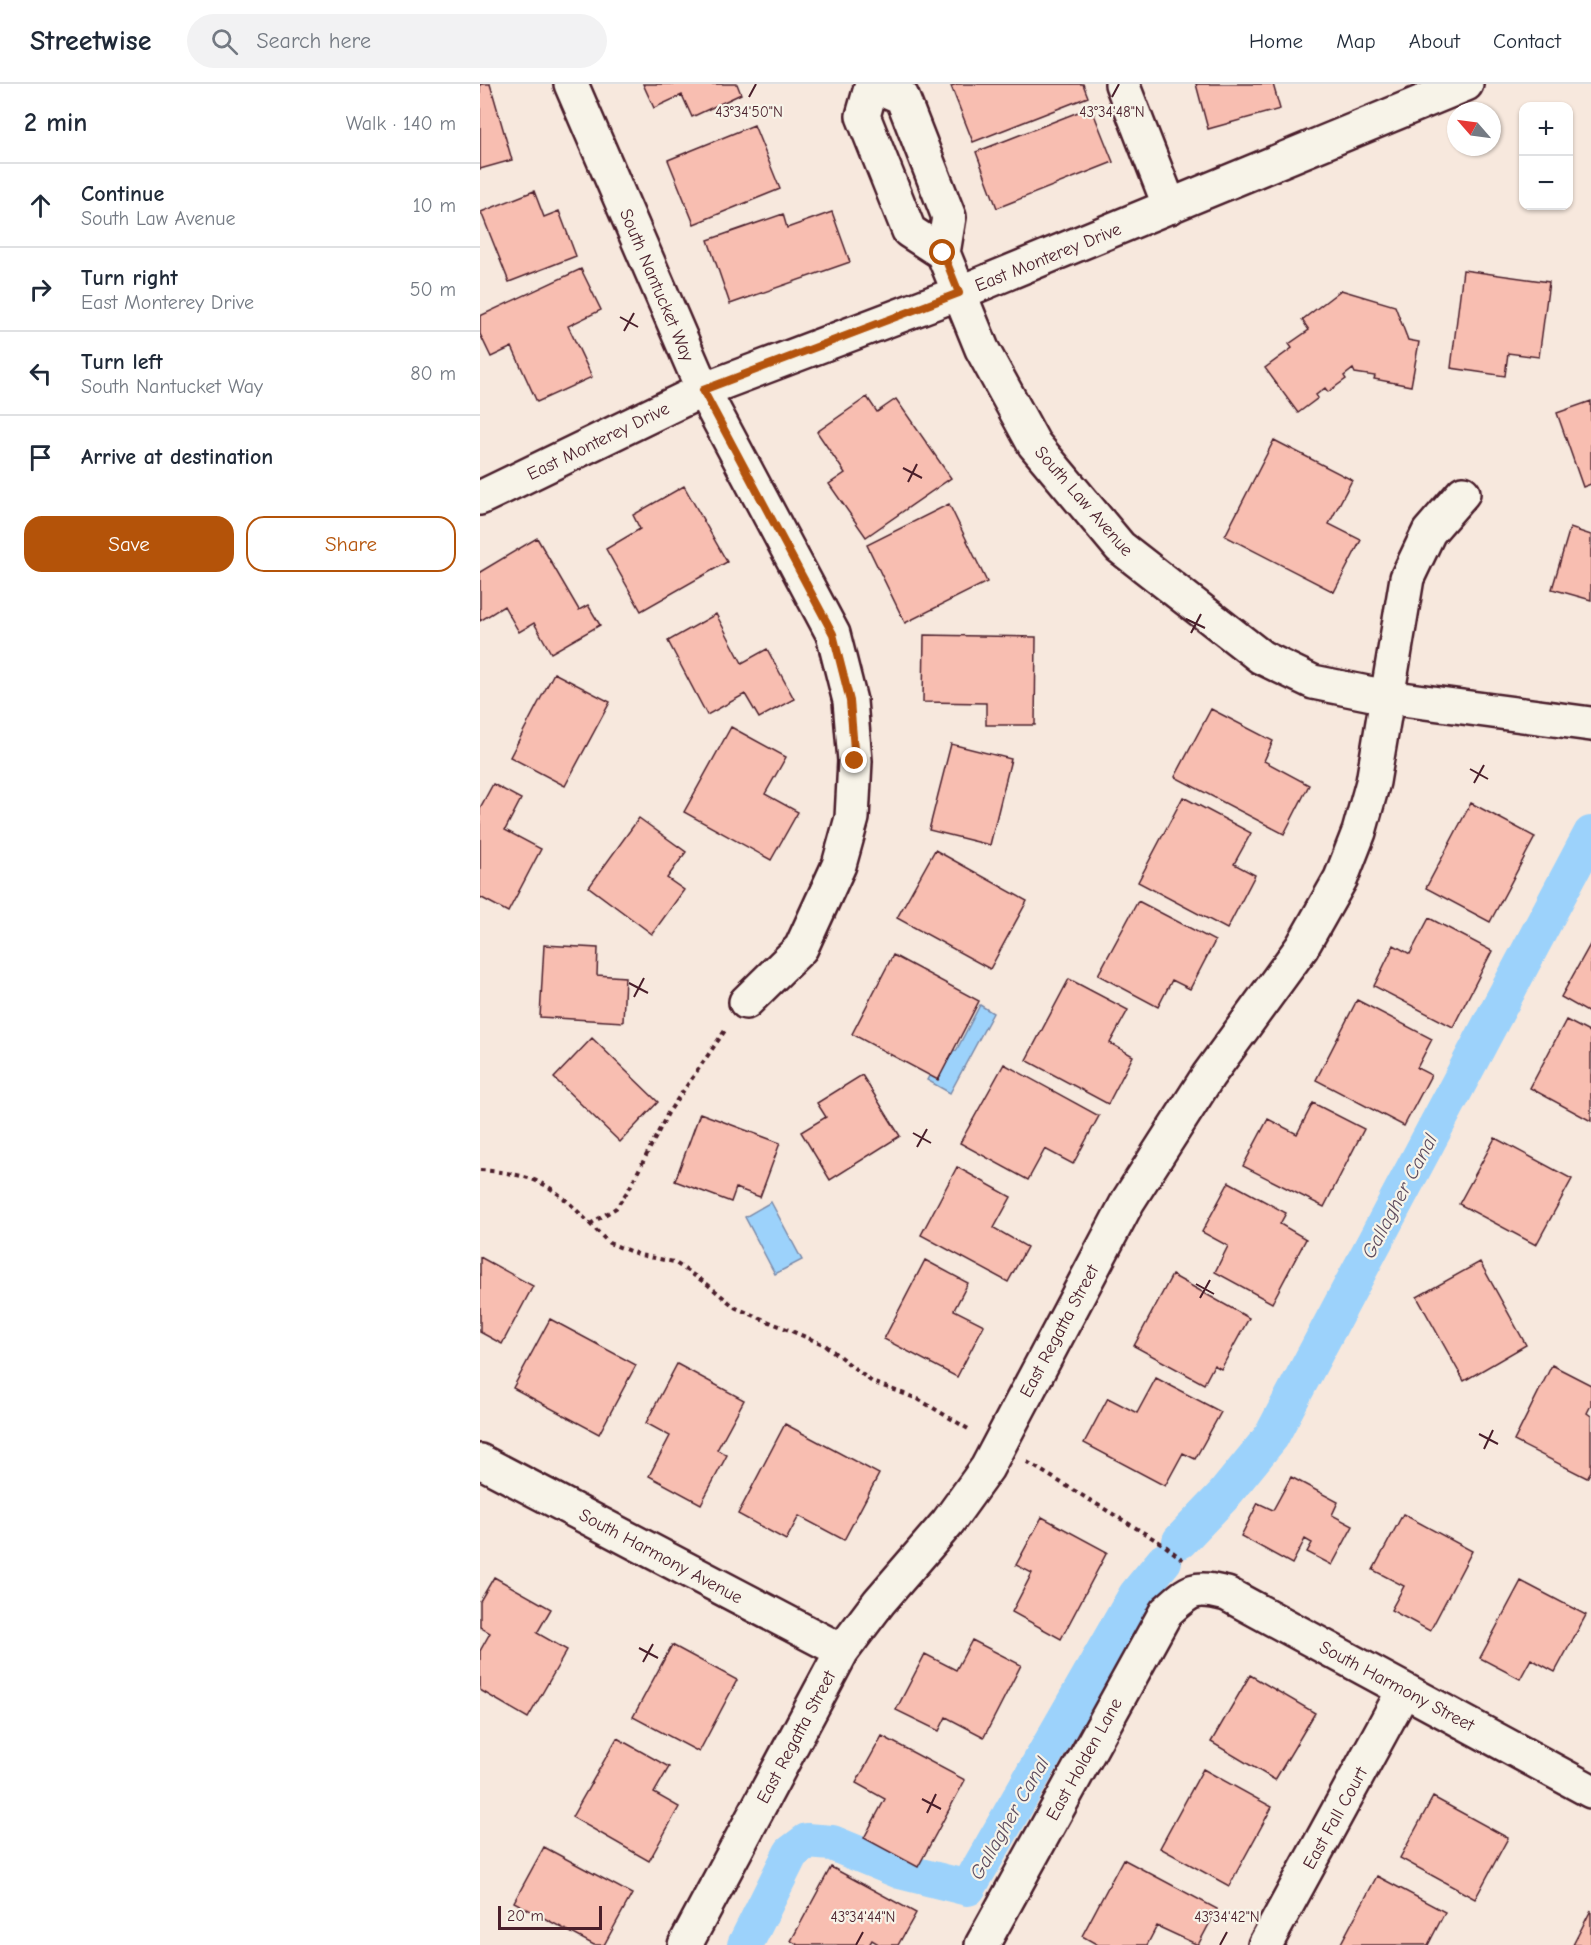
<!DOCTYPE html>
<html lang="en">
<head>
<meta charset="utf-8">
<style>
	:root { --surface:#fff; --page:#f2f2f3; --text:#1f2937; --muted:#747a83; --line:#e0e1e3; --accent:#b45309 }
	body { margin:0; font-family:"Comic Neue",sans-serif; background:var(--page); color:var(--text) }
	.controls { position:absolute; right:18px; top:18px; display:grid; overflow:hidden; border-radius:12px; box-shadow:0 2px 4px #0004 }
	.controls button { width:54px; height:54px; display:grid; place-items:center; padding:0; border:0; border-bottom:2px solid var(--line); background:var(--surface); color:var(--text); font:30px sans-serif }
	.compass { position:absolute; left:967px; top:18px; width:54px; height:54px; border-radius:50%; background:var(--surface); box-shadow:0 2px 4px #0004; rotate:298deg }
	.scale { position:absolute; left:18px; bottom:15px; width:104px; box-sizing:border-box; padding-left:6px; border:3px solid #4a1f2b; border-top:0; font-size:16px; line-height:21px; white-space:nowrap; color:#4a1f2b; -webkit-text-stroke:4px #f7f3e8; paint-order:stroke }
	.stop { position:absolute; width:18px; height:18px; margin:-14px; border:4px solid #b45309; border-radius:50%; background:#fff }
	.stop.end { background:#b45309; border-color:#fff; box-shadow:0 2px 6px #0008 }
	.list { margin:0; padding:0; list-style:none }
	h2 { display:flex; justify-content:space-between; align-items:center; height:78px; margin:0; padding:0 24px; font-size:26px }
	h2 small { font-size:20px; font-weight:400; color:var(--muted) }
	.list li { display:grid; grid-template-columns:39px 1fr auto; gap:18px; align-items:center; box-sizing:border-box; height:84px; padding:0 24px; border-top:2px solid var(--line) }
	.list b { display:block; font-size:22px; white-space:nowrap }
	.list p { margin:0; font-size:20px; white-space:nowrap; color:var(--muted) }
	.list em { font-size:20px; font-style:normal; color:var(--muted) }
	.actions { display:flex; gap:12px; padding:18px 24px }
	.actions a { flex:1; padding:14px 0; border:2px solid var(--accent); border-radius:18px; text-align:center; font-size:21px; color:var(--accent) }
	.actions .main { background:var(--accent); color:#fff }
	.icon { flex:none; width:33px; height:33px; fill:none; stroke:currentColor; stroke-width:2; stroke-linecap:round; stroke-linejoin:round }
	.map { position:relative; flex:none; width:1111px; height:1861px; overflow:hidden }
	header { display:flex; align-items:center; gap:36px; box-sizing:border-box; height:84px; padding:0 30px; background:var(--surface); border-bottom:2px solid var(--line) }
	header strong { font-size:28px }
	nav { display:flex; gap:33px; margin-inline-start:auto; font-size:21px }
	.search { width:420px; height:54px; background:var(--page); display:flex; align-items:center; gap:15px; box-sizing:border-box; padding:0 21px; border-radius:33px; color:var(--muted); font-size:22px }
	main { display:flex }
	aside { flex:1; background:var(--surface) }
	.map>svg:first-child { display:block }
</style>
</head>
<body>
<header>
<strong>Streetwise</strong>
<div class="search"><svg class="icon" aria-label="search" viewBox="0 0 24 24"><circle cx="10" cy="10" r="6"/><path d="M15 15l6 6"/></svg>Search here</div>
<nav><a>Home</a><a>Map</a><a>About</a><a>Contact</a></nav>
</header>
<main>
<aside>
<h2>2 min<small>Walk · 140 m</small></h2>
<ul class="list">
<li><svg class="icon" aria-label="ahead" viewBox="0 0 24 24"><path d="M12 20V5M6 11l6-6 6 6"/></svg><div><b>Continue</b><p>South Law Avenue</p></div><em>10 m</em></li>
<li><svg class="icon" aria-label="right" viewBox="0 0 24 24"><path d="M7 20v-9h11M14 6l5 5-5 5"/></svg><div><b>Turn right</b><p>East Monterey Drive</p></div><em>50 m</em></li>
<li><svg class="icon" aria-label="left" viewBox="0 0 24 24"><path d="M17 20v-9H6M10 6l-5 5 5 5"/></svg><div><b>Turn left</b><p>South Nantucket Way</p></div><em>80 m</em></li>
<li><svg class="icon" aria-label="arrive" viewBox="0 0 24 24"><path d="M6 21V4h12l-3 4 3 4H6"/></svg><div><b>Arrive at destination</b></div></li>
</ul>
<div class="actions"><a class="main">Save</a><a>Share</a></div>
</aside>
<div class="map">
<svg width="1111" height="1861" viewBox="0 0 1111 1861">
	<rect width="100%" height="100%" fill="#f7e8dd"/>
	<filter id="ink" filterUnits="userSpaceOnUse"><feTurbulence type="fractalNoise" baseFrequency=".0167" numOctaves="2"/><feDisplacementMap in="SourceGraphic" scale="12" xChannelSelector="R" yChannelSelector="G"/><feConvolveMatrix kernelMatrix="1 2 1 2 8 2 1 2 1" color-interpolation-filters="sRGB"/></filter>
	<g filter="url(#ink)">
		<path fill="#9cd2fb" stroke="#7b8aa8" stroke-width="1.5" d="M500,921l13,8 -43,80 -23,-13 19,-34 10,5z
			M291,1118l31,58 -27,14 -30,-57z"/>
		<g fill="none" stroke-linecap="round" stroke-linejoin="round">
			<path stroke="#9cd2fb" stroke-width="36" d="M700,1457l43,-45 48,-59 320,-603
				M265,1861l46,-92 16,-12 25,2 68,28 68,17 168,-293 28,-34"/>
		</g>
		<path fill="#f8beb1" stroke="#4a1f2b" stroke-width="1.5" d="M0,0h10l22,76 -32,9z
			M163,0h94l4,10 -49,23 -10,-22 -28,13z
			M477,0h126l5,13 -115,45 -22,-56z
			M716,0h77l7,25 -72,20z
			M611,23l22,55 -116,46 -21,-56z
			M274,41l26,64 -86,35 -26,-64z
			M54,107l10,26 15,-6 17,45 -67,26 -28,-70z
			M352,128l18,50 -120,42 -22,-64 75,-26 4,14z
			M101,185l20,41 -33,16 24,51 -55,25 -25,-55 -21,10 -11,-23v-18z
			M983,186l86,12 -10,75 -31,-4 -3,23 -54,-8z
			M861,206l54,16 13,34 11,2 -8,44 -37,-7 1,-3 -20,-3 -2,-4 -9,7 2,3 -18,13 -3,-4 -9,7 2,3 -20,15 -33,-45 27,-20 -3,-4 20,-14 -7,-10z
			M387,313l10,15 19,-13 55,79 -85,59 -37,-53 16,-11 -28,-41z
			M1111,317v83l-8,3 -26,-74z
			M794,356l78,40 -23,44 32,16 -27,52 -109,-56z
			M204,402l43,76 -86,49 -35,-62 34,-20 -7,-14z
			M469,420l38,78 -82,41 -38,-78z
			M1090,444l21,7v65l-39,-11z
			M57,454l42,72 9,-5 12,20 -49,28 -17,-30 -15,9 -15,-26 -24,15v-49z
			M236,530l26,49 25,-14 27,50 -35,19 -14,-24 -38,21 -39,-74z
			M444,551l112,2 -1,88h-49v-22l-63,-1z
			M74,589l56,29 -45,84 -55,-29z
			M731,625l62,32 -9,20 45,24 -25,49 -109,-57z
			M251,643l55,30 -21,37 33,18 -27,48 -87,-48z
			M471,660l60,15 -21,86 -61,-15z
			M13,700l28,15 -16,31 36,19 -33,63 -28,-15v-89z
			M703,713l68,36 -17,31 21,11 -28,54 -89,-47z
			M991,719l64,34 -45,85 -64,-34z
			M159,734l47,34 -19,26 17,12 -32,44 -63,-47z
			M455,766l92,51 -37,68 -93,-51z
			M658,817l77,40 -25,48 -18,-9 -14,27 -60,-32z
			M949,834l63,33 -39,76 -79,-41 20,-41 16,9z
			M1111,859v71l-30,-17z
			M64,861l54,3 -1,27 28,2 -2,45 -83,-5z
			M413,871l86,46 -41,79 -86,-46z
			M589,895l59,31 -18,33 23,13 -25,48 -82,-44z
			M877,916l75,39 -15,29 14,7 -27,51 -88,-46z
			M1086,936l25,13v88l-61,-33z
			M112,954l66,64 -38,40 -66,-64z
			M524,980l95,52 -26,48 -28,-15 -17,31 -68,-37z
			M382,991l38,61 -70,44 -29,-48 25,-15 -9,-14z
			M833,1019l51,26 -40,78 -81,-41 25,-47 29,15z
			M220,1029l80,30 -20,54 -24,-9 -5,14 -56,-21z
			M1015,1054l77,41 -36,66 -77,-41z
			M477,1083l54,30 -17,31 33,19 -19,35 -87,-47z
			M749,1098l57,31 -6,11 26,15 -34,64 -57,-31 13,-26 -26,-14z
			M0,1173l53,29 -31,58 -22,-12z
			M445,1176l43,23 -14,27 30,15 -27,52 -73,-38z
			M1000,1178l46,83 -62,36 -47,-84z
			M692,1191l77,43 -28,51 -7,-4 -10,19 -70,-38z
			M70,1235l86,46 -37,69 -86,-46z
			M197,1280l67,36 -27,50 10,5 -26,49 -52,-28 21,-40 -24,-13z
			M1072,1281l39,20v20l-4,8 4,3v55l-4,7 -73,-37z
			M676,1294l65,34 -26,47 -12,-6 -18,33 -81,-43 24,-45 29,15z
			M305,1340l94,50 -35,66 -45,-24 -13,24 -48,-26z
			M811,1393l47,25 -6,13 21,11 -21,39 -25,-13 5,-9 -7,-4 -13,25 -51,-28 17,-33 15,7z
			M923,1430l69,37 -42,80 -39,-21 13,-24 -31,-16z
			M562,1433l65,35 -46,87 -49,-27 20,-39 -16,-8z
			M14,1493l57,32 -14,24 30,17 -39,68 -48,-28v-39l10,-18 -10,-6v-26z
			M1041,1497l65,34 -31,57 -24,-13 -11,20 -40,-21z
			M492,1556l49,25 -37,72 -38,-20 -7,14 -43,-21 29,-56 31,16z
			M192,1561l65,35 -38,72 -66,-35z
			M770,1591l65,38 -40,67 -64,-38z
			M402,1652l83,44 -47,87 -54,-29 21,-39 -29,-16z
			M137,1654l52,29 -15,26 25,14 -30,54 -77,-44z
			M723,1685l69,38 -43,79 -69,-38z
			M953,1713l75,41 -33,61 -75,-41z
			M64,1763l88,47 -28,51h-10l-80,-43z
			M643,1775l94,50 -19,36 -41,-19 -10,19h-49l-16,-9z
			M351,1783l85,46 -18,32h-18l-8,-5 -3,5h-71l-7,-4z
			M897,1792l68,36 -17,33h-88z
			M1111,1826v35h-18z"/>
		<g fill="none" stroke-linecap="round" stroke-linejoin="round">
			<defs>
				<path id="minor" d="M91,0l132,306 130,244 17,67 5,60 -3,57 -13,47 -38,83 -55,54
					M392,0l30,13 47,120 -6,36 -34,-22 -46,-115z
					M642,0l48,123
					M463,169l39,96 52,95 86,103 141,110 52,25 74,15 204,27
					M0,414l223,-108 256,-97 507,-209
					M0,1377l362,190
					M205,1861l157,-294 37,-49 69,-80 39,-54 141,-267 80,-125 94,-129 39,-69 18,-46 14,-50 34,-204 22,-46 34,-39
					M502,1861l184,-333c25,-23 28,-26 61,-18l364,197
					M785,1861l139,-255"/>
			</defs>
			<use href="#minor" stroke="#4a1f2b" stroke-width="38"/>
			<path stroke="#4a1f2b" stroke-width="4" stroke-dasharray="4.5 4.5" stroke-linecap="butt" d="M0,1086c73,5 80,25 129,73l31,12 34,7 33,22 29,24 89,37 47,37 46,17 52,31
				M110,1140l26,-16 13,-19 39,-76 58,-84
				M547,1378l137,83 19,15"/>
			<use href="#minor" stroke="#f7f3e8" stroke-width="33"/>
		</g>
	</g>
	<g fill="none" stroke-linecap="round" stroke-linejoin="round" filter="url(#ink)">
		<path stroke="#b45309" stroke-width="8" d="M375,677l-5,-60 -17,-67 -130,-244 256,-97 -16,-40"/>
	</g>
	<path fill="none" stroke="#4a1f2b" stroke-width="2" d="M269,13l7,-13M632,13l7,-13M140,233l18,10M144,247l10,-18M423,384l19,10M428,398l9,-18M706,535l19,9M711,549l10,-19M990,685l18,10M994,699l10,-18M149,899l19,10M154,913l10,-19M433,1049l18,10M437,1063l10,-18M716,1200l18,10M720,1214l10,-18M999,1350l19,10M1004,1365l9,-19M159,1564l19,10M163,1578l10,-18M442,1715l19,10M447,1729l9,-19M376,1861l7,-13M740,1861l7,-13"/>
	<g text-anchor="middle" stroke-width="4.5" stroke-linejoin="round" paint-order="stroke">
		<g font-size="18" fill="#4a1f2b" stroke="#f7f3e8">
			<text transform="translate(568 173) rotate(-22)" y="6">East Monterey Drive</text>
			<text transform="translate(177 201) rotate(67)" y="6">South Nantucket Way</text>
			<text transform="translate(118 357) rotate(-26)" y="6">East Monterey Drive</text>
			<text transform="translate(604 417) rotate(49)" y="6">South Law Avenue</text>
			<text transform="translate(579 1247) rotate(-62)" y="6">East Regatta Street</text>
			<text transform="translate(181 1472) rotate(28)" y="6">South Harmony Avenue</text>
			<text transform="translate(917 1602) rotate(28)" y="6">South Harmony Street</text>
			<text transform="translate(316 1653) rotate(-62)" y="6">East Regatta Street</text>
			<text transform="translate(604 1675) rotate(-61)" y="6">East Holden Lane</text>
			<text transform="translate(855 1734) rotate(-61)" y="6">East Fall Court</text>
		</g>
		<g font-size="20" font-style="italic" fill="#5e4c5f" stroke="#f7f3e8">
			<text transform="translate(919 1112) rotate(-62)" y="7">Gallagher Canal</text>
			<text transform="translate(529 1734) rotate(-60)" y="7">Gallagher Canal</text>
		</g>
	</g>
	<g font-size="15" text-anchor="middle" fill="#4a1f2b" stroke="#f7f3e8" stroke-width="4.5" stroke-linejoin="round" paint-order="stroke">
		<text x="269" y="33">43°34'50"N</text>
		<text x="632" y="33">43°34'48"N</text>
		<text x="383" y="1838">43°34'44"N</text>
		<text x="747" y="1838">43°34'42"N</text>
	</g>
</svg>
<div class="controls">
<button>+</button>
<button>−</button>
</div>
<svg class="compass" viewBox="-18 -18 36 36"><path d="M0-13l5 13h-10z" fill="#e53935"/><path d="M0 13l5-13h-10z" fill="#747a83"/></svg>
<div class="scale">20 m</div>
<div class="stop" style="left:463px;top:169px"></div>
<div class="stop end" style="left:375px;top:677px"></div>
</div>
</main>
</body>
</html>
